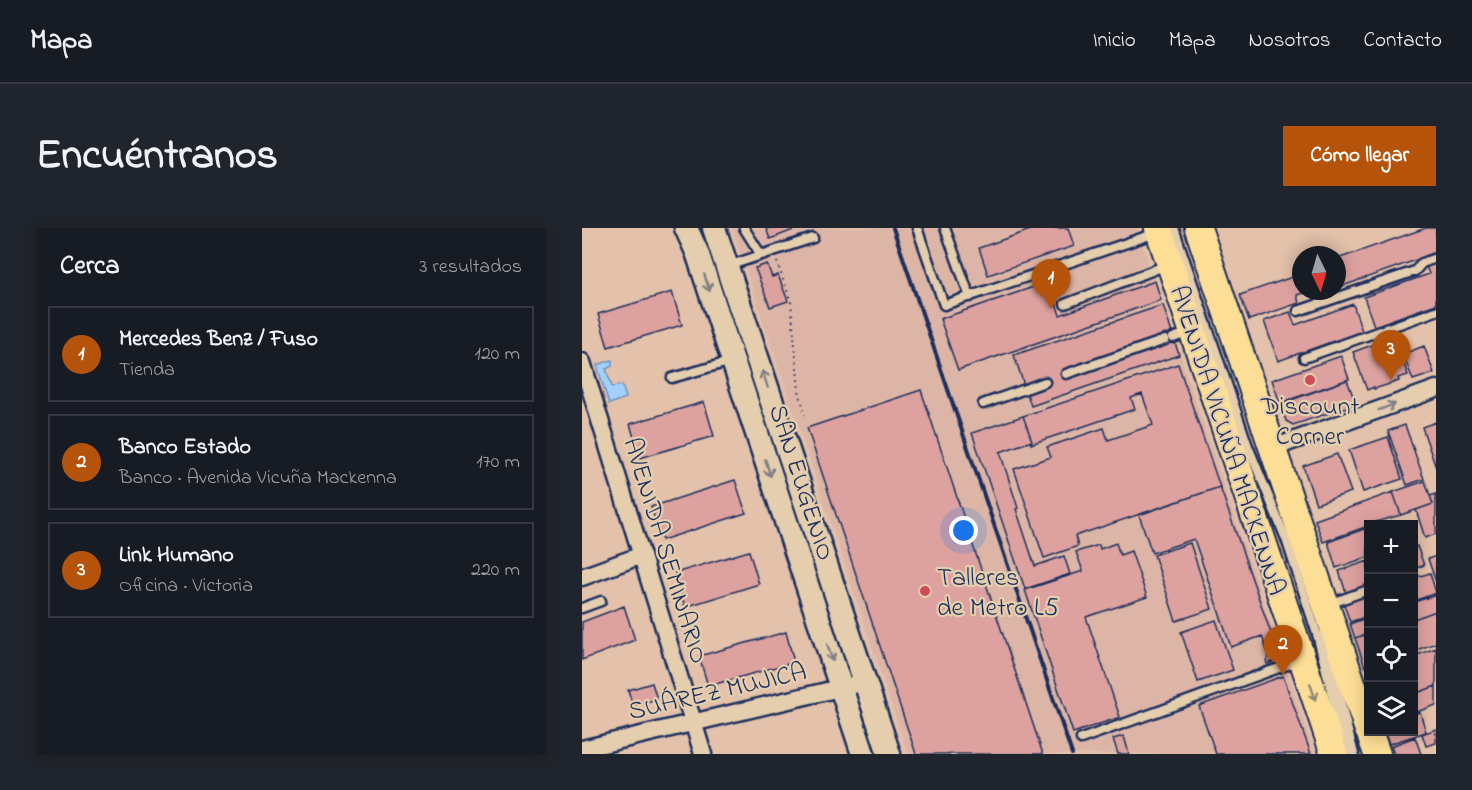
<!DOCTYPE html>
<html lang="es">
<head>
<meta charset="utf-8">
<style>
	:root { --surface:#171b24; --page:#20242c; --text:#f1f3f6; --muted:#9ea1a6; --line:#363941; --accent:#b45309 }
	body { margin:0; font-family:"Indie Flower",sans-serif; background:var(--page); color:var(--text) }
	.controls { position:absolute; right:18px; bottom:18px; display:grid; overflow:hidden; border-radius:0px; box-shadow:0 3px 15px #0003 }
	.controls button { width:54px; height:54px; display:grid; place-items:center; padding:0; border:0; border-bottom:2px solid var(--line); background:var(--surface); color:var(--text); font:30px sans-serif }
	.compass { position:absolute; left:710px; top:18px; width:54px; height:54px; border-radius:50%; background:var(--surface); box-shadow:0 3px 15px #0003; rotate:175deg }
	.you { position:absolute; left:382px; top:303px; width:21px; height:21px; margin:-15px; border:4px solid #fff; border-radius:50%; background:#1a73e8; box-shadow:0 0 0 9px #1a73e833 }
	.badge { display:grid; place-items:center; width:39px; height:39px; border-radius:50%; background:var(--accent); color:#fff; font-size:20px; font-weight:700 }
	.pin { position:absolute; translate:-50% -50px; filter:drop-shadow(0 2px 3px #0008) }
	.pin::after { content:''; position:absolute; top:32px; width:21px; height:18px; background:inherit; clip-path:polygon(0 0,100% 0,50% 100%) }
	.list { margin:0; padding:0; list-style:none }
	h2 { display:flex; justify-content:space-between; align-items:center; height:78px; margin:0; padding:0 24px; font-size:26px }
	h2 small { font-size:20px; font-weight:400; color:var(--muted) }
	.list li { display:grid; grid-template-columns:39px 1fr auto; gap:18px; align-items:center; box-sizing:border-box; height:96px; margin:0 12px 12px; padding:0 12px; border:2px solid var(--line); border-radius:0px }
	.list b { display:block; font-size:22px; white-space:nowrap }
	.list p { margin:0; font-size:20px; white-space:nowrap; color:var(--muted) }
	.list em { font-size:20px; font-style:normal; color:var(--muted) }
	.icon { flex:none; width:33px; height:33px; fill:none; stroke:currentColor; stroke-width:2; stroke-linecap:round; stroke-linejoin:round }
	.map { position:relative; flex:none; width:854px; height:526px; overflow:hidden; border-radius:0px }
	header { display:flex; align-items:center; gap:36px; box-sizing:border-box; height:84px; padding:0 30px; background:var(--surface); border-bottom:2px solid var(--line) }
	header strong { font-size:28px }
	nav { display:flex; gap:33px; margin-inline-start:auto; font-size:21px }
	.intro { display:flex; align-items:center; justify-content:space-between; box-sizing:border-box; height:144px; padding:0 36px }
	h1 { margin:0; font-size:42px }
	.button { padding:15px 27px; border-radius:0px; background:var(--accent); color:#fff; font-size:21px; font-weight:700 }
	main { display:flex; gap:36px; padding:0 36px }
	aside { flex:1; background:var(--surface); border-radius:0px; box-shadow:0 3px 15px #0003 }
	.map>svg:first-child { display:block }
</style>
</head>
<body>
<header>
<strong>Mapa</strong>
<nav><a>Inicio</a><a>Mapa</a><a>Nosotros</a><a>Contacto</a></nav>
</header>
<div class="intro"><h1>Encuéntranos</h1><a class="button">Cómo llegar</a></div>
<main>
<aside>
<h2>Cerca<small>3 resultados</small></h2>
<ul class="list">
<li><span class="badge">1</span><div><b>Mercedes Benz / Fuso</b><p>Tienda</p></div><em>120 m</em></li>
<li><span class="badge">2</span><div><b>Banco Estado</b><p>Banco · Avenida Vicuña Mackenna</p></div><em>170 m</em></li>
<li><span class="badge">3</span><div><b>Link Humano</b><p>Oficina · Victoria</p></div><em>220 m</em></li>
</ul>
</aside>
<div class="map">
<svg width="854" height="526" viewBox="0 0 854 526">
	<rect width="100%" height="100%" fill="#e3c1aa"/>
	<filter id="ink" filterUnits="userSpaceOnUse"><feTurbulence type="fractalNoise" baseFrequency=".0167" numOctaves="2"/><feDisplacementMap in="SourceGraphic" scale="12" xChannelSelector="R" yChannelSelector="G"/><feConvolveMatrix kernelMatrix="1 2 1 2 8 2 1 2 1" color-interpolation-filters="sRGB"/></filter>
	<g filter="url(#ink)">
		<path fill="#ddb5a6" d="M150,0h405l178,526h-407z"/>
		<path fill="#a3d1fe" stroke="#6d90be" stroke-width="1.5" d="M30,132v6l-6,3 6,18 10,-2 4,13 -17,6 -12,-39z"/>
		<path fill="#dda29f" stroke="#1b2f5e" stroke-width="1.5" d="M184,0h29l1,1 -26,10z
			M454,0h32l6,18 -86,29 -9,-27z
			M844,0h10v25l-99,35v-29z
			M854,35v41l-62,22 -10,-29 65,-23 -3,-8z
			M185,36l5,13 6,-2 10,26 -18,6 -15,-39z
			M719,46v17h8l-12,4 2,8 -50,17 -9,-25z
			M573,53l6,19 -203,70 -18,-51 108,-37 12,33z
			M90,64l10,33 -74,22 -10,-33z
			M771,76l9,27 -84,30 -14,-40 26,-9 5,13z
			M581,77l16,50 -148,51 -17,-51z
			M812,109l14,38 -10,3 1,3 -25,8v-2l-7,3 -14,-38z
			M842,118l10,27 -21,7 -10,-26z
			M759,128l8,23 -69,24 -8,-23z
			M596,136l42,123 -145,49 3,10 -34,12 -30,-89 37,-12 -4,-10 57,-19 4,12 45,-15 -11,-31 -11,4 4,11 -104,35 1,-3 -9,-25z
			M765,152l9,24 -63,21 -7,-4 -6,-17z
			M339,162l122,364h-127l-109,-326z
			M122,174l10,34 -74,22 -10,-34z
			M441,188l9,25 -32,11 18,56 -2,1 19,57 29,-10 6,18 -45,15 -53,-156z
			M854,194v46l-14,-41z
			M823,197l19,54 -17,6 -19,-54z
			M806,209l14,42 -39,13 -14,-42z
			M755,226l14,38 -35,12 -13,-38z
			M153,252l11,33 -84,27 -11,-33z
			M843,253l8,23 -32,11 -8,-23z
			M638,259l60,172 -13,5 -1,-3 3,-4 -7,-21 -31,11 -37,-108 -42,14 -13,-38z
			M811,264l8,23 -33,9v2l-45,16 -8,-22z
			M854,266v40l-11,4 -9,-28 17,-6 -3,-8z
			M785,300l1,29 -32,11 -8,-26z
			M534,315l4,12 11,-4 16,46 -61,20 34,100 -47,16 -48,-143 58,-19 -7,-19 23,-7 1,4z
			M608,315l22,66 -36,12 -22,-66z
			M835,318l7,19 -10,4v-22z
			M167,323l10,33 -74,23 -10,-34z
			M854,328v26l-8,-23z
			M786,333v28l-21,7 -8,-25z
			M848,345l6,20 -22,8v-23z
			M786,365v23l-18,6 -7,-20z
			M854,367v16l-22,8v-17z
			M42,378l11,34 -53,20v-38z
			M854,383v32l-22,8v-32z
			M786,389v17l-13,4 -5,-14z
			M634,392l17,50 -35,12 -17,-50z
			M204,404l8,30 -86,24 -9,-30z
			M786,406v32l-3,1 -10,-29z
			M854,420v38l-22,8v-38z
			M701,448l28,78h-95l-17,-48z
			M70,455l5,16 -24,7 -5,-16z
			M854,458v19l-22,8v-19z
			M838,484l6,20 -37,12 -4,-13h29v-17z
			M854,501v14l-10,3 -4,-12z
			M542,508l5,18h-11l-5,-15z
			M833,509l6,17h-27l-3,-8z"/>
		<g fill="none" stroke-linecap="round" stroke-linejoin="round">
			<defs>
				<path id="service" d="M162,0l17,27
					M335,0l27,77 212,-72
					M363,0l25,69
					M592,0l74,218 38,93 31,95 30,120
					M146,38l85,-28
					M483,76l102,-39
					M716,83l117,-40 7,-8 14,-5
					M591,110l17,-6
					M722,130l132,-47
					M484,146l99,-34
					M90,150l60,-17
					M401,176l62,-22
					M747,376l39,-14
					M0,380l19,-7
					M741,407l31,119
					M499,511l220,-79"/>
				<path id="minor" d="M0,134l121,392
					M691,220l163,-59
					M0,349l60,-22
					M0,521l283,-67"/>
				<path id="secondary" d="M104,0l11,24 166,502
					M132,0l175,526"/>
				<path id="primary" d="M576,0l176,526
					M616,0l170,502
					M787,503l8,23"/>
			</defs>
			<use href="#service" stroke="#1b2f5e" stroke-width="13"/>
			<use href="#minor" stroke="#1b2f5e" stroke-width="21"/>
			<use href="#secondary" stroke="#1b2f5e" stroke-width="27"/>
			<use href="#primary" stroke="#1b2f5e" stroke-width="30"/>
			<path stroke="#1b2f5e" stroke-width="2" stroke-dasharray="1.5 4.5" stroke-linecap="butt" d="M195,34l14,40 8,88 6,25"/>
			<use href="#service" stroke="#e5ceae" stroke-width="8"/>
			<use href="#minor" stroke="#e5ceae" stroke-width="16"/>
			<use href="#secondary" stroke="#e5ceae" stroke-width="22"/>
			<use href="#primary" stroke="#fdde96" stroke-width="26"/>
			<path stroke="#1b2f5e" stroke-width="4" d="M311,0l179,526"/>
		</g>
		<defs><path id="oneway-shaft" d="M-6 0H5M1.5-3L5.5 0L1.5 3" fill="none" stroke-width="1.6" stroke-linecap="round" stroke-linejoin="round" transform="scale(1.5)"/></defs>
		<g stroke="#807e86">
			<use href="#oneway-shaft" transform="translate(125 55) rotate(72)"/>
			<use href="#oneway-shaft" transform="translate(183 151) rotate(-108)"/>
			<use href="#oneway-shaft" transform="translate(805 179) rotate(-20)"/>
			<use href="#oneway-shaft" transform="translate(186 240) rotate(72)"/>
			<use href="#oneway-shaft" transform="translate(248 425) rotate(72)"/>
		</g>
		<use stroke="#8c867a" href="#oneway-shaft" transform="translate(731 464) rotate(71)"/>
	</g>
	<g fill="#d1495b" stroke="#e5ceae" stroke-width="2">
		<circle cx="728" cy="152" r="6"/>
		<circle cx="343" cy="363" r="6"/>
	</g>
	<g text-anchor="middle" stroke-width="4.5" stroke-linejoin="round" paint-order="stroke">
		<g font-size="26" fill="#1b2f5e" stroke="#e5ceae">
			<text x="728" y="186">Discount<tspan x="728" dy="30">Corner</tspan></text>
			<text x="355" y="357" text-anchor="start">Talleres<tspan x="355" dy="30">de Metro L5</tspan></text>
		</g>
		<g font-size="26" fill="#1b2f5e" stroke="#e5ceae">
			<text transform="translate(647 212) rotate(72)" y="9">AVENIDA VICUÑA MACKENNA</text>
			<text transform="translate(221 254) rotate(72)" y="9">SAN EUGENIO</text>
			<text transform="translate(85 322) rotate(73)" y="9">AVENIDA SEMINARIO</text>
			<text transform="translate(135 462) rotate(-13)" y="9">SUÁREZ MUJICA</text>
		</g>
	</g>
</svg>
<div class="controls">
<button>+</button>
<button>−</button>
<button><svg class="icon" aria-label="locate" viewBox="0 0 24 24"><circle cx="12" cy="12" r="6"/><path d="M12 2v4M12 18v4M2 12h4M18 12h4"/></svg></button>
<button><svg class="icon" aria-label="layers" viewBox="0 0 24 24"><path d="M12 4l9 5-9 5-9-5zM3 14l9 5 9-5"/></svg></button>
</div>
<svg class="compass" viewBox="-18 -18 36 36"><path d="M0-13l5 13h-10z" fill="#e53935"/><path d="M0 13l5-13h-10z" fill="#9ea1a6"/></svg>
<div class="you"></div>
<div class="pin badge" style="left:469px;top:81px">1</div>
<div class="pin badge" style="left:701px;top:447px">2</div>
<div class="pin badge" style="left:809px;top:152px">3</div>
</div>
</main>
</body>
</html>
